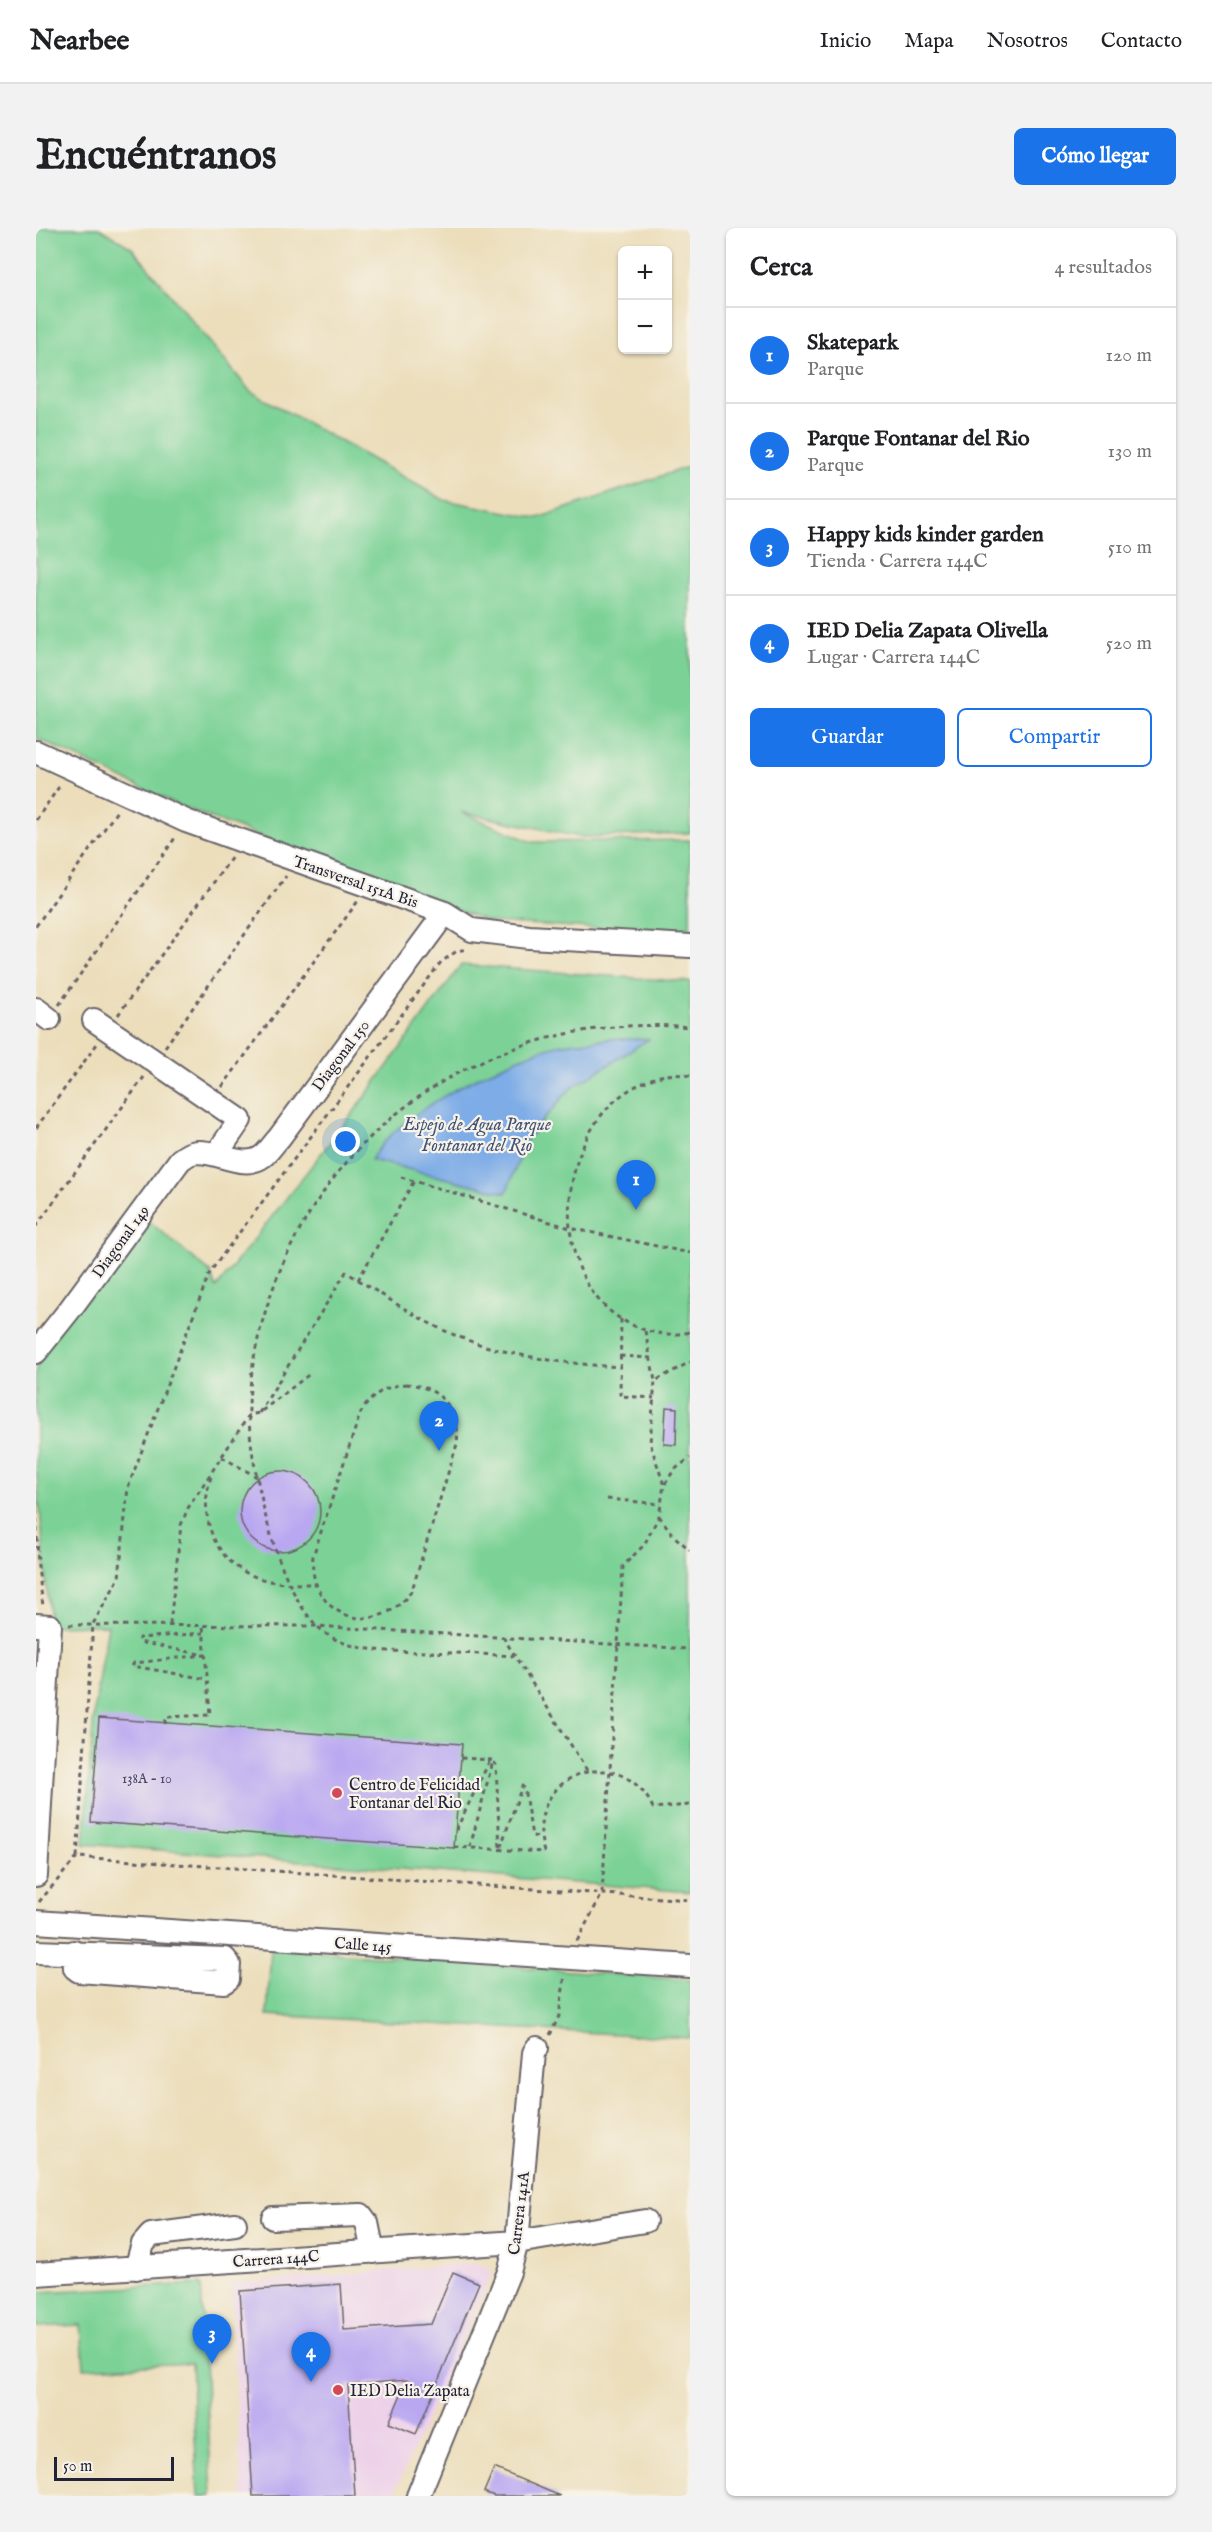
<!DOCTYPE html>
<html lang="es">
<head>
<meta charset="utf-8">
<style>
	:root { --surface:#fff; --page:#f2f2f2; --text:#202124; --muted:#757577; --line:#e0e0e0; --accent:#1a73e8 }
	body { margin:0; font-family:"IM FELL English",serif; background:var(--page); color:var(--text) }
	.controls { position:absolute; right:18px; top:18px; display:grid; overflow:hidden; border-radius:9px; box-shadow:0 2px 4px #0004 }
	.controls button { width:54px; height:54px; display:grid; place-items:center; padding:0; border:0; border-bottom:2px solid var(--line); background:var(--surface); color:var(--text); font:30px sans-serif }
	.scale { position:absolute; left:18px; bottom:15px; width:120px; box-sizing:border-box; padding-left:6px; border:3px solid #22223b; border-top:0; font-size:16px; line-height:21px; white-space:nowrap; color:#22223b; -webkit-text-stroke:4px #f7f3e8; paint-order:stroke }
	.you { position:absolute; left:310px; top:914px; width:21px; height:21px; margin:-15px; border:4px solid #fff; border-radius:50%; background:#1a73e8; box-shadow:0 0 0 9px #1a73e833 }
	.badge { display:grid; place-items:center; width:39px; height:39px; border-radius:50%; background:var(--accent); color:#fff; font-size:20px; font-weight:700 }
	.pin { position:absolute; translate:-50% -50px; filter:drop-shadow(0 2px 3px #0008) }
	.pin::after { content:''; position:absolute; top:32px; width:21px; height:18px; background:inherit; clip-path:polygon(0 0,100% 0,50% 100%) }
	.list { margin:0; padding:0; list-style:none }
	h2 { display:flex; justify-content:space-between; align-items:center; height:78px; margin:0; padding:0 24px; font-size:26px }
	h2 small { font-size:20px; font-weight:400; color:var(--muted) }
	.list li { display:grid; grid-template-columns:39px 1fr auto; gap:18px; align-items:center; box-sizing:border-box; height:96px; padding:0 24px; border-top:2px solid var(--line) }
	.list b { display:block; font-size:22px; white-space:nowrap }
	.list p { margin:0; font-size:20px; white-space:nowrap; color:var(--muted) }
	.list em { font-size:20px; font-style:normal; color:var(--muted) }
	.actions { display:flex; gap:12px; padding:18px 24px }
	.actions a { flex:1; padding:14px 0; border:2px solid var(--accent); border-radius:9px; text-align:center; font-size:21px; color:var(--accent) }
	.actions .main { background:var(--accent); color:#fff }
	.map { position:relative; flex:none; width:654px; height:2268px; overflow:hidden; border-radius:9px }
	header { display:flex; align-items:center; gap:36px; box-sizing:border-box; height:84px; padding:0 30px; background:var(--surface); border-bottom:2px solid var(--line) }
	header strong { font-size:28px }
	nav { display:flex; gap:33px; margin-inline-start:auto; font-size:21px }
	.intro { display:flex; align-items:center; justify-content:space-between; box-sizing:border-box; height:144px; padding:0 36px }
	h1 { margin:0; font-size:42px }
	.button { padding:15px 27px; border-radius:9px; background:var(--accent); color:#fff; font-size:21px; font-weight:700 }
	main { display:flex; gap:36px; padding:0 36px }
	aside { flex:1; background:var(--surface); border-radius:9px; box-shadow:0 2px 4px #0004 }
	.map>svg:first-child { display:block }
</style>
</head>
<body>
<header>
<strong>Nearbee</strong>
<nav><a>Inicio</a><a>Mapa</a><a>Nosotros</a><a>Contacto</a></nav>
</header>
<div class="intro"><h1>Encuéntranos</h1><a class="button">Cómo llegar</a></div>
<main>
<div class="map">
<svg width="654" height="2268" viewBox="0 0 654 2268">
	<rect width="100%" height="100%" fill="#f7f3e8"/>
	<filter id="ink" filterUnits="userSpaceOnUse"><feTurbulence type="fractalNoise" baseFrequency=".0167" numOctaves="2"/><feDisplacementMap in="SourceGraphic" scale="12" xChannelSelector="R" yChannelSelector="G"/><feConvolveMatrix kernelMatrix="1 2 1 2 8 2 1 2 1" color-interpolation-filters="sRGB"/></filter>
	<filter id="wash" filterUnits="userSpaceOnUse"><feTurbulence type="fractalNoise" baseFrequency=".008" numOctaves="4" result="noise"/><feDisplacementMap in="SourceGraphic" scale="24" xChannelSelector="R" yChannelSelector="G"/><feGaussianBlur stdDeviation="1.35" result="paint"/><feColorMatrix in="noise" values="0 0 0 0 0 0 0 0 0 0 0 0 0 0 0 0 0 1.4 0 .05"/><feComposite in="paint" operator="in"/></filter>
	<g filter="url(#wash)">
		<rect width="100%" height="100%" fill="#ecdebb"/>
		<path fill="#edd1e9" d="M441,2035l16,8 -100,225h-151l-11,-212z"/>
		<path fill="#7cd296" stroke="#4f7a68" stroke-width="1.5" d="M0,0h63l33,20 118,143 194,109 94,18 152,-52v367l-110,4 -119,-25 71,30 158,-2v94l-200,-12 -308,-115 -146,-69z
			M425,737l229,17v910l-606,-48 10,-131 14,-88 -58,1 -14,-163v-113l104,-136 70,58 6,16 140,-179z
			M235,1720l419,32v58l-423,-23z
			M165,2056l11,212h-14l-7,-133 -107,5 -3,-43 -45,2v-35z"/>
		<path fill="#7dace7" stroke="#506791" stroke-width="1.5" d="M573,811h40l-79,50 -43,50 -21,54 -135,-33c25,-46 129,-98 179,-113 18,-6 40,-5 59,-8z"/>
		<g id="blocks">
			<path fill="#b9a7f1" d="M630,1179l11,1 -1,37 -12,-1z
				M204 1283a40 40 0 1 1 80 0a40 40 0 1 1-80 0Z
				M63,1490l363,26 -8,104 -363,-26z
				M417,2044l26,11 -63,151 -27,-11 18,-43 -59,5 7,111h-102l-13,-205 101,-7 3,46 87,-6z
				M458,2240l66,28h-66l-10,-4z"/>
		</g>
	</g>
	<g filter="url(#ink)">
		<use href="#blocks" fill-opacity="0" stroke="#696468" stroke-width="1.5"/>
		<g fill="none" stroke-linecap="round" stroke-linejoin="round">
			<defs>
				<path id="minor" d="M0,524l150,69 259,92 27,17 57,7 161,9
					M0,781l13,10
					M58,792l146,100 -24,35
					M0,1124l35,-44 109,-148c3,-2 8,-6 12,-7 22,-6 50,19 71,3 6,-5 11,-13 16,-18l166,-225
					M0,1397l14,1 -14,249
					M0,1694l654,44
					M0,1724l189,7 4,5 -1,15 -4,3 -145,-11 -4,-3 -1,-16
					M237,1990l88,-3 6,8 6,29
					M100,2040l7,-24 8,-9 84,-11
					M0,2046l481,-32 128,-21
					M382,2268l91,-224 8,-30 17,-189 3,-5"/>
			</defs>
			<use href="#minor" stroke="#696468" stroke-width="26"/>
			<path stroke="#696468" stroke-width="3" stroke-dasharray="4.5 4.5" stroke-linecap="butt" d="M0,592l25,-36
				M0,698l81,-115
				M23,777l116,-167
				M82,787l114,-158
				M129,819l121,-171
				M654,848c-20,-4 -35,0 -52,9 -83,41 -96,194 -10,238 20,10 40,14 62,9
				M186,859l136,-186
				M0,900l61,-84
				M365,949l169,51 120,25
				M0,998l108,-149
				M322,1052l56,-99
				M585,1091l-1,77 34,2
				M609,1103l10,50
				M584,1128l31,2
				M370,1156c33,2 55,26 51,60l-45,146c-34,51 -105,28 -99,-34l47,-142c11,-19 25,-28 46,-30z
				M223,1185l87,-141c27,17 54,35 83,51 58,31 126,40 191,44
				M186,1229l35,20
				M175,1249c-14,41 5,88 48,101 18,6 37,6 56,6
				M629,1256l9,-14 16,-12
				M571,1271l54,5
				M0,1273l2,66 5,39
				M623,1288l15,20 16,14
				M134,1396l11,-99 7,-17 61,-93 10,-2 52,-40
				M33,1397l247,1 374,23
				M168,1405l-65,5v4l66,13 -71,8 -2,3 75,13
				M467,1409l85,135
				M479,1428c-29,-2 -59,-3 -88,-4 -32,-1 -67,1 -96,-15 -35,-20 -56,-85 -66,-123 -7,-32 -15,-64 -16,-97 -1,-50 13,-103 32,-149 71,-165 231,-256 409,-241
				M129,1496l1,-7 44,-2 -7,-90
				M425,1530l31,2
				M420,1602l34,-70
				M418,1619l90,5c-22,-78 77,-114 109,-44l37,-3
				M434,1619l23,-86 3,4 4,84 22,-63 2,2 8,48 8,1
				M41,1629l16,-233 26,-46 9,-91 82,-215 231,-310 16,-11 10,-2
				M3,1674l38,-45 613,43
				M541,1713l25,-47 21,-328 21,-21 15,-29 2,-12 3,-19 -14,-42 5,-62 35,-19
				M514,1807l9,-19 6,-41"/>
			<use href="#minor" stroke="#fff" stroke-width="22"/>
		</g>
	</g>
	<g fill="#d1495b" stroke="#f7f3e8" stroke-width="2">
		<circle cx="301" cy="1565" r="6"/>
		<circle cx="302" cy="2162" r="6"/>
	</g>
	<g text-anchor="middle" stroke-width="4.5" stroke-linejoin="round" paint-order="stroke">
		<g font-size="14" fill="#484368">
			<text x="111" y="1555">138A - 10</text>
		</g>
		<g font-size="16" fill="#22223b" stroke="#f7f3e8">
			<text transform="translate(320 653) rotate(19)" y="6">Transversal 151A Bis</text>
			<text transform="translate(304 827) rotate(-53)" y="6">Diagonal 150</text>
			<text transform="translate(84 1013) rotate(-54)" y="6">Diagonal 149</text>
			<text transform="translate(327 1716) rotate(4)" y="6">Calle 145</text>
			<text transform="translate(482 1985) rotate(-83)" y="6">Carrera 141A</text>
			<text transform="translate(240 2030) rotate(-4)" y="6">Carrera 144C</text>
		</g>
		<g font-size="16" fill="#22223b" stroke="#f7f3e8" text-anchor="start">
			<text x="313" y="1562">Centro de Felicidad<tspan x="313" dy="18">Fontanar del Rio</tspan></text>
			<text x="314" y="2168">IED Delia Zapata</text>
		</g>
		<g font-size="18" font-style="italic" fill="#425277" stroke="#f7f3e8">
			<text x="441" y="902">Espejo de Agua Parque<tspan x="441" dy="21">Fontanar del Rio</tspan></text>
		</g>
	</g>
</svg>
<div class="controls">
<button>+</button>
<button>−</button>
</div>
<div class="scale">50 m</div>
<div class="you"></div>
<div class="pin badge" style="left:600px;top:982px">1</div>
<div class="pin badge" style="left:403px;top:1223px">2</div>
<div class="pin badge" style="left:176px;top:2136px">3</div>
<div class="pin badge" style="left:275px;top:2154px">4</div>
</div>
<aside>
<h2>Cerca<small>4 resultados</small></h2>
<ul class="list">
<li><span class="badge">1</span><div><b>Skatepark</b><p>Parque</p></div><em>120 m</em></li>
<li><span class="badge">2</span><div><b>Parque Fontanar del Rio</b><p>Parque</p></div><em>130 m</em></li>
<li><span class="badge">3</span><div><b>Happy kids kinder garden</b><p>Tienda · Carrera 144C</p></div><em>510 m</em></li>
<li><span class="badge">4</span><div><b>IED Delia Zapata Olivella</b><p>Lugar · Carrera 144C</p></div><em>520 m</em></li>
</ul>
<div class="actions"><a class="main">Guardar</a><a>Compartir</a></div>
</aside>
</main>
</body>
</html>
